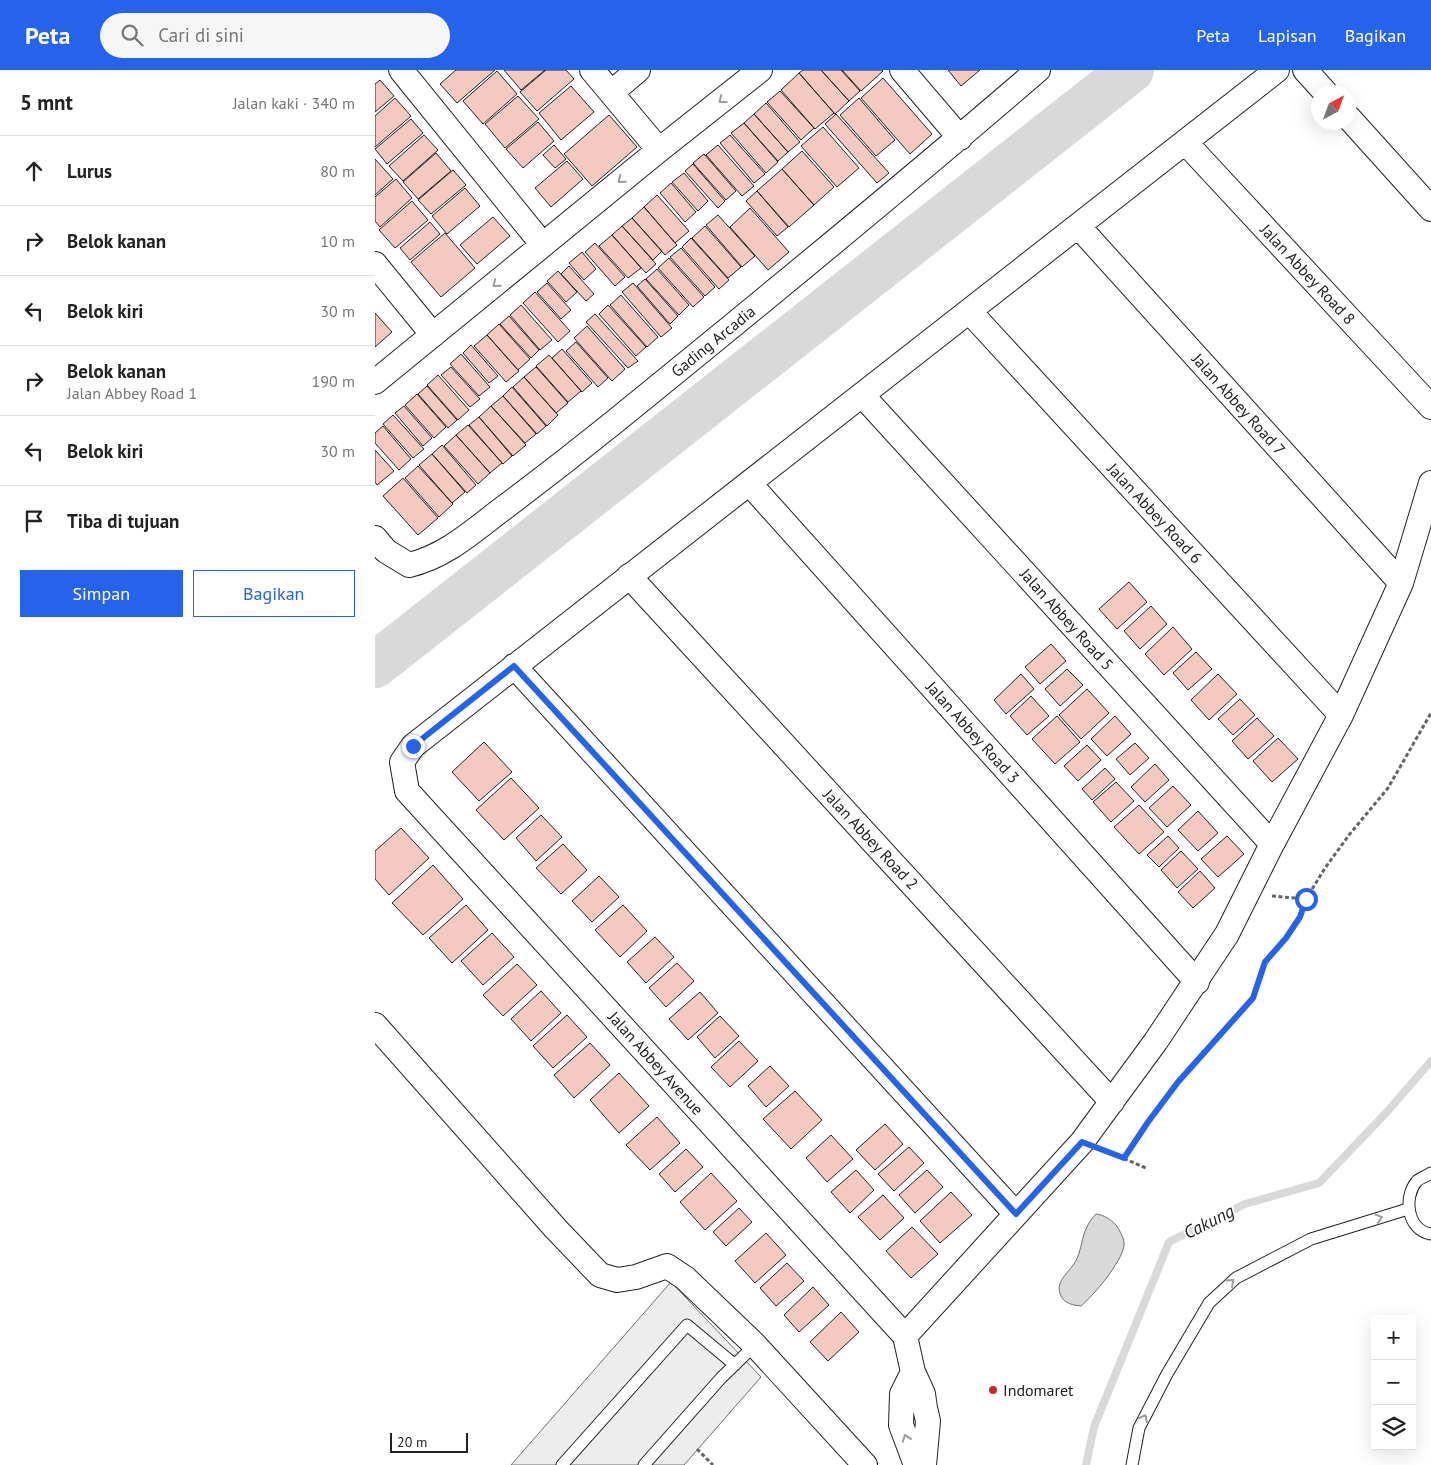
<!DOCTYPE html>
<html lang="id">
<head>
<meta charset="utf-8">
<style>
	:root { --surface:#fff; --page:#f6f6f6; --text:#222; --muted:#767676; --line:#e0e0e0; --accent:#2563eb }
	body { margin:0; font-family:"PT Sans",sans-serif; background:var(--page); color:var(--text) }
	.controls { position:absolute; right:15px; bottom:15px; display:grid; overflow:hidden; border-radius:0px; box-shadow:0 5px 20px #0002 }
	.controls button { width:45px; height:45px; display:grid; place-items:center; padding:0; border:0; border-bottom:1px solid var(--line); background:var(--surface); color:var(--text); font:25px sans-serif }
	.compass { position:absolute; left:936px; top:15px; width:45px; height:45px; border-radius:50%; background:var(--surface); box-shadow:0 5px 20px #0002; rotate:41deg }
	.scale { position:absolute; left:15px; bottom:12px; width:78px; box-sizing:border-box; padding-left:5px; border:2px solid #222; border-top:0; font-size:14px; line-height:18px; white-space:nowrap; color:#222; -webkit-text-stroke:4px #fff; paint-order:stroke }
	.stop { position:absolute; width:15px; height:15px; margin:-11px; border:4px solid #2563eb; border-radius:50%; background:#fff }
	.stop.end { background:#2563eb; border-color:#fff; box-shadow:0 1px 5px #0008 }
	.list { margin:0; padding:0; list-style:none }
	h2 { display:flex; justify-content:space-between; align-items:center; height:65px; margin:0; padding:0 20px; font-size:21px }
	h2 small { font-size:16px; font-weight:400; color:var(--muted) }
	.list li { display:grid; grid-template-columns:32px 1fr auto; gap:15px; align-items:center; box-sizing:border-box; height:70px; padding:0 20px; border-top:1px solid var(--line) }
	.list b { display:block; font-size:19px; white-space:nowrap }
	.list p { margin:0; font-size:16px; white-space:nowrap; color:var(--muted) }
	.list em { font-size:16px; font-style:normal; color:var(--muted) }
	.actions { display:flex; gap:10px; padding:15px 20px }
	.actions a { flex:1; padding:11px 0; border:1px solid var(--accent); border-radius:0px; text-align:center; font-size:18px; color:var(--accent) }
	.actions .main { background:var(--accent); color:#fff }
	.icon { flex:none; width:28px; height:28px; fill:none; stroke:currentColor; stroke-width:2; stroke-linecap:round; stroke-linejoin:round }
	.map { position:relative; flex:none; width:1056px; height:1395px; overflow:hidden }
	header { display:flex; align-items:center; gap:30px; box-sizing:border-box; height:70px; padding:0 25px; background:var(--accent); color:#fff }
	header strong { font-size:24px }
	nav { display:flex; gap:28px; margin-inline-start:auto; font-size:18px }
	.search { width:350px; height:45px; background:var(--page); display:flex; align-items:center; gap:12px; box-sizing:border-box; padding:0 18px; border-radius:28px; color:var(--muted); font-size:19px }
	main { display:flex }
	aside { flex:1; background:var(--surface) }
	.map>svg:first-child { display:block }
</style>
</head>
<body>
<header>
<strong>Peta</strong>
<div class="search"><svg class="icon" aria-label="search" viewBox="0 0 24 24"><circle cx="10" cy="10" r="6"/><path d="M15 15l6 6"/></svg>Cari di sini</div>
<nav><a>Peta</a><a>Lapisan</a><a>Bagikan</a></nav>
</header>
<main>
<aside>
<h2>5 mnt<small>Jalan kaki · 340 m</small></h2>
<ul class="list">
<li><svg class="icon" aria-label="ahead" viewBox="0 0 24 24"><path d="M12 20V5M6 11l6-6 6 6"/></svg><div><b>Lurus</b></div><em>80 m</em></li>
<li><svg class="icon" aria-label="right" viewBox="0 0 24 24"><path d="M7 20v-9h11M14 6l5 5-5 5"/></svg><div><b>Belok kanan</b></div><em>10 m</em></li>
<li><svg class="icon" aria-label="left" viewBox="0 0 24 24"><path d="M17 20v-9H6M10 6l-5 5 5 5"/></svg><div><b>Belok kiri</b></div><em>30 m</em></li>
<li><svg class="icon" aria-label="right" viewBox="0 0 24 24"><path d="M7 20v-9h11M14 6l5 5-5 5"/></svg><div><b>Belok kanan</b><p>Jalan Abbey Road 1</p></div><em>190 m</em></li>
<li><svg class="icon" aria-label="left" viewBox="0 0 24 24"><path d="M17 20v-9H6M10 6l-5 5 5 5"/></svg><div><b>Belok kiri</b></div><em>30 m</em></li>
<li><svg class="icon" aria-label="arrive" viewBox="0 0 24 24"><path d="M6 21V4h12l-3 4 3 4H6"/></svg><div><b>Tiba di tujuan</b></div></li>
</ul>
<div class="actions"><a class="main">Simpan</a><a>Bagikan</a></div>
</aside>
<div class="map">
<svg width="1056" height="1395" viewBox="0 0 1056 1395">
	<rect width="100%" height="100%" fill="#fff"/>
	<path fill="#ededed" stroke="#6f6f6f" d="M296,1212l90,95 -77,88h-173z"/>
	<path fill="#d9d9d9" stroke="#6f6f6f" d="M721,1144c8,1 14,5 20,11 4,6 9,14 8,21 -3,17 -30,49 -43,60 -8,-1 -16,-2 -20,-10 -8,-16 12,-25 17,-40 6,-17 4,-27 18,-42z"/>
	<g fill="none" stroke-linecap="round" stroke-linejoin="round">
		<path stroke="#d9d9d9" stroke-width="8" d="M711,1395l8,-38 75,-185 76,-38 74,-21 67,-70 45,-52"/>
		<path stroke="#d9d9d9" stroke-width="46" d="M0,595l756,-595"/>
	</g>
	<path fill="#f3c9c0" stroke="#222" d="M81,0h39l-38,33 -17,-19z
		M129,0h41l-24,20z
		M171,0h20l8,9 -37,32 -17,-19z
		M428,0h18l28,31 -14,13 -36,-41z
		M446,0h20l19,21 -11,10z
		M467,0h40l1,1 -22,20z
		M573,0h32l-19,16z
		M122,1l20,23 -34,30 -20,-23z
		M424,3l35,40 -19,16 -34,-39z
		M508,8l49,56 -22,20 -49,-56z
		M5,10l14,16 -19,16v-28z
		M196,16l23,26 -33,28 -22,-27z
		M405,21l34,37 -13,12 -34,-38z
		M143,26l21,23 -34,29 -20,-24z
		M20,28l16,18 -36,31v-31z
		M484,28l36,42 -19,16 -36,-41z
		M391,33l34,39 -12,10 -34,-38z
		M379,44l34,38 -10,9 -34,-38z
		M461,44l53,59 -12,10 -52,-59z
		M234,45l28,32 -45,39 -28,-32z
		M36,49l12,14 -36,31 -12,-15z
		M163,52l16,19 -31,27 -17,-19z
		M369,53l34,39 -12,11 -35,-40z
		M448,57l36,41 -22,19 -36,-41z
		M49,65l14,15 -35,31 -14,-15z
		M355,65l35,39 -11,9 -34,-40z
		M179,75l12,14 -11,9 -12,-13z
		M343,75l36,41 -12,10 -36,-41z
		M427,81l32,36 -20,18 -32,-36z
		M61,83l15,18 -33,28 -15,-17z
		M329,84l32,37 -10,9 -33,-37z
		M0,89l18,20 -18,16z
		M192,91l16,18 -32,28 -16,-19z
		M318,94l32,37 -7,7 -33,-37z
		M407,99l32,36 -25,22 -32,-36z
		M78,100l13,15 -35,29 -13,-14z
		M309,103l24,28 -10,10 -26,-29z
		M21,109l16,19 -32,29 -5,-6v-24z
		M296,113l25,29 -11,10 -25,-29z
		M90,118l15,18 -33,28 -15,-18z
		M382,121l31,36 -11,9 -31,-35z
		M282,125l32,36 -14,12 -31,-36z
		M37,131l16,19 -33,28 -16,-18z
		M269,137l33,38 -12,10 -33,-37z
		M375,138l39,44 -21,18 -38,-43z
		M343,145l37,41 -13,11 -36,-42z
		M118,147l17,19 -33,28 -17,-19z
		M257,148l30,33 -9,9 -31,-34z
		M55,152l10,12 -30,26 -10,-12z
		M247,156l34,38 -10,9 -34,-38z
		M330,156l36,41 -13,11 -36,-40z
		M70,163l30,35 -34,29 -30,-35z
		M237,165l29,33 -13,10 -29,-32z
		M316,168l38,42 -10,9 -37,-42z
		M220,173l30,34 -10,9 -30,-34z
		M306,178l34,39 -10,9 -35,-39z
		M207,182l14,17 -12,11 -15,-17z
		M294,188l35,39 -11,10 -35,-39z
		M194,196l25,28 -8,7 -25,-27z
		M282,199l32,36 -10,10 -33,-36z
		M183,201l19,21 -11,10 -19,-21z
		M270,209l33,37 -8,8 -33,-38z
		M172,213l24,27 -10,9 -24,-27z
		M258,213l39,45 -11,9 -39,-45z
		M160,222l35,39 -12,11 -35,-39z
		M246,225l37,42 -11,10 -37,-42z
		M146,235l31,35 -12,10 -30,-35z
		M233,235l38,42 -10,9 -37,-42z
		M0,243l17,19 -17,15z
		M220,244l43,47 -10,7 -42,-46z
		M134,246l30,34 -8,8 -31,-34z
		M124,254l31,35 -12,11 -31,-35z
		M212,256l38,43 -13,12 -38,-43z
		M112,265l32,36 -13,11 -32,-36z
		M201,272l32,36 -10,9 -32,-36z
		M96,275l27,31 -9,7 -26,-30z
		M187,279l30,34 -10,9 -30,-34z
		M86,284l29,33 -11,9 -29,-32z
		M174,285l32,36 -13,11 -32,-36z
		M76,297l29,32 -10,8 -29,-32z
		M161,297l32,36 -12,10 -32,-36z
		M63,305l31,35 -11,10 -31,-35z
		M149,307l34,38 -11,11 -34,-39z
		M52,316l30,34 -9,8 -30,-34z
		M137,317l34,39 -9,8 -34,-38z
		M42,324l29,33 -12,11 -29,-33z
		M128,326l33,38 -11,9 -34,-37z
		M29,336l28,32 -9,8 -28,-33z
		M116,336l35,39 -13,11 -34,-39z
		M18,345l31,34 -11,9 -30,-34z
		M104,347l33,39 -9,8 -34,-39z
		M93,355l34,38 -12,10 -34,-38z
		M8,356l28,33 -12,11 -24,-27v-10z
		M81,365l34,38 -12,11 -34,-38z
		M67,375l34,40 -9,8 -35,-39z
		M0,380l19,21 -17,14 -2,-3z
		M57,384l33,38 -13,11 -33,-38z
		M43,396l35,38 -14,13 -34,-39z
		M28,408l35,40 -20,17 -35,-39z
		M754,512l18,20 -30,27 -18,-20z
		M776,536l16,18 -27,25 -16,-18z
		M798,557l19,22 -28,26 -19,-21z
		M676,574l15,17 -26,23 -15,-17z
		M821,582l16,17 -24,21 -15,-17z
		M692,599l16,16 -23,21 -15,-17z
		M646,604l13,15 -28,25 -12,-14z
		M843,604l19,20 -28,26 -18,-20z
		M712,619l22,24 -28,26 -22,-24z
		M656,626l18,20 -22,19 -17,-19z
		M865,629l15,16 -22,20 -15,-16z
		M682,646l23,26 -25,22 -23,-25z
		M740,646l16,18 -24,22 -16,-17z
		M882,648l17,18 -26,23 -16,-18z
		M903,668l20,21 -26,23 -19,-21z
		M109,672l28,30 -33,29 -27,-29z
		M760,673l14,15 -19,17 -14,-16z
		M712,675l14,15 -23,21 -14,-15z
		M780,694l14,16 -24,22 -14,-15z
		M730,698l10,11 -23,21 -10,-11z
		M136,708l28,30 -35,32 -28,-30z
		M741,712l18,19 -23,21 -18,-20z
		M798,716l18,19 -24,22 -18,-19z
		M764,735l25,27 -25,22 -25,-27z
		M823,741l20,22 -20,18 -20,-21z
		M166,745l21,22 -26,24 -20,-23z
		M26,758l28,30 -40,37 -14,-16v-28z
		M793,766l11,12 -20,19 -12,-12z
		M852,766l17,18 -26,23 -17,-18z
		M188,774l24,26 -26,24 -25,-26z
		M806,781l17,18 -21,19 -16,-18z
		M58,795l30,34 -40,36 -31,-32z
		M825,801l15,17 -22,20 -15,-16z
		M224,806l20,21 -27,25 -20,-21z
		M91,835l22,25 -36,33 -23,-25z
		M248,835l24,26 -27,26 -25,-27z
		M117,863l22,24 -31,28 -22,-24z
		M280,867l19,20 -28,26 -19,-21z
		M302,893l17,18 -28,26 -17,-19z
		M142,894l20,21 -34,31 -20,-21z
		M166,921l20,22 -30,28 -20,-22z
		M325,922l18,21 -30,27 -19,-21z
		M192,945l20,22 -34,31 -20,-22z
		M345,946l19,20 -24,22 -18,-21z
		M364,971l19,20 -28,26 -19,-20z
		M215,973l20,22 -36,33 -20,-23z
		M395,996l19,20 -23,21 -18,-21z
		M244,1003l30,33 -30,27 -29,-33z
		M420,1021l27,29 -31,29 -28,-30z
		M282,1047l23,26 -30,27 -24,-25z
		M510,1054l18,20 -28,26 -19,-20z
		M456,1065l22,24 -26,23 -21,-24z
		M534,1077l15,16 -30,28 -16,-17z
		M311,1079l17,18 -28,25 -16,-18z
		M481,1100l18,20 -24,23 -19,-21z
		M552,1100l16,17 -28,26 -16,-18z
		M336,1103l26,28 -32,29 -25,-28z
		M576,1122l21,23 -32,28 -20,-22z
		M508,1125l21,23 -24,22 -22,-23z
		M364,1138l13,14 -26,24 -13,-14z
		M537,1157l26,27 -27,24 -25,-27z
		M391,1163l20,22 -31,28 -20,-22z
		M412,1193l17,18 -28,25 -16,-18z
		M438,1217l16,18 -30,27 -15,-17z
		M466,1242l18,20 -31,29 -18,-19z"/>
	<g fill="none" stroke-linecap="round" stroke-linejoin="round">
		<defs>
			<path id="lane" d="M1056,1103c-4,3 -11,5 -14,8 -14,16 -10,49 14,53
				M187,1395l125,-140 48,40
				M269,1395l77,-87 34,-33
				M757,1395l7,-37 28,-54 42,-71 27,-25 75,-39 97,-30"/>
			<path id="street" d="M26,0l142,175
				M217,0l67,80
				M527,0l58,68
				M930,0l20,22
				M236,23l27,-23
				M974,48l82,91
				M810,72l246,265
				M703,156l323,357
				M0,194l58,71
				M594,241l372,404
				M0,312l284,-232 101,-80
				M487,325l410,449
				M374,413l448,499
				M0,468l11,13 23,14c38,-9 65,-35 96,-58 36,-27 72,-55 108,-84 143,-116 286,-233 425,-353
				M254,506l483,526
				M139,596l502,548
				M0,955l181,204 44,46 17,5 19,-3 31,-11 18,12 70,67 110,120
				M530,1266l177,-194 74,-101 71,-107 45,-90 69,-129 60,-132 30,-100
				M538,1302l-11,22 -1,31 15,40
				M549,1395l4,-44 -3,-13 -2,-14 -10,-22 -8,-36 -498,-545 -5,-29 11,-16 864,-676"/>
		</defs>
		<use href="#lane" stroke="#222" stroke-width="13"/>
		<use href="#street" stroke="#222" stroke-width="26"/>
		<path stroke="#646464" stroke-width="3" stroke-dasharray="4 2.5" stroke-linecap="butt" d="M897,826l34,3
			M731,1081l40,17
			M749,1088l24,-36 30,-40 75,-84 12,-35 21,-25 14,-21 6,-18 19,-31 24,-33 39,-47 43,-75
			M322,1379l16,16"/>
		<use href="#lane" stroke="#fff" stroke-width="11"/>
		<use href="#street" stroke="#fff" stroke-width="24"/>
	</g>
	<defs><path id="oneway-chevron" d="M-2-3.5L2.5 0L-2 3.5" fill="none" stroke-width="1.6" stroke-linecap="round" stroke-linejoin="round" transform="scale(1.25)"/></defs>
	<g stroke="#9c9c9c">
		<use href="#oneway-chevron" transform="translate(347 30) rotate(142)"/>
		<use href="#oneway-chevron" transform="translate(246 110) rotate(141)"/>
		<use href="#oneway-chevron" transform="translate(121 214) rotate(141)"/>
		<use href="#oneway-chevron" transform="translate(1004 1148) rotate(-17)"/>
		<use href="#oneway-chevron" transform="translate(856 1212) rotate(-42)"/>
		<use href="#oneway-chevron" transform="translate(769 1348) rotate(-63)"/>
		<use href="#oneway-chevron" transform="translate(531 1368) rotate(-110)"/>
	</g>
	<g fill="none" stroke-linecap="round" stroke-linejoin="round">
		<path stroke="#2563eb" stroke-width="6" d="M38,676l101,-80 502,548 66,-72 42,16 24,-36 30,-40 75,-84 12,-36 21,-24 14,-21 6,-18"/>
	</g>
	<circle fill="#c62828" stroke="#fff" stroke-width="2" cx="618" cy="1320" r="5"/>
	<g text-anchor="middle" stroke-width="4" stroke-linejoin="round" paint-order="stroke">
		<g font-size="16" fill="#222" stroke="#fff">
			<text transform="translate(933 204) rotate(47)" y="6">Jalan Abbey Road 8</text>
			<text transform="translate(338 271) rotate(-39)" y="6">Gading Arcadia</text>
			<text transform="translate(864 334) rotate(48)" y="6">Jalan Abbey Road 7</text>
			<text transform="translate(780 443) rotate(47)" y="6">Jalan Abbey Road 6</text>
			<text transform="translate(692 549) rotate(48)" y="6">Jalan Abbey Road 5</text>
			<text transform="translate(598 662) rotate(48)" y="6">Jalan Abbey Road 3</text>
			<text transform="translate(496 769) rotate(47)" y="6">Jalan Abbey Road 2</text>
			<text transform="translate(281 993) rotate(48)" y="6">Jalan Abbey Avenue</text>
		</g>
		<g font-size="16" fill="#222" stroke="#fff" text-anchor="start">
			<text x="628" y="1326">Indomaret</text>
		</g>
		<g font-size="18" font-style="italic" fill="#222" stroke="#fff">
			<text transform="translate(834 1152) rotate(-27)" y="6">Cakung</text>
		</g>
	</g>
</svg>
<div class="controls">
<button>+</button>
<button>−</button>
<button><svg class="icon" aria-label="layers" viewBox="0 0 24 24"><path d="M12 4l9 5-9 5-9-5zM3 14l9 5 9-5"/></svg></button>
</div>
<svg class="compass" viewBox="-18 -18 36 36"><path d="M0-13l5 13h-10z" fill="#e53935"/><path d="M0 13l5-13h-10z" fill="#767676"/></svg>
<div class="scale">20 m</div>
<div class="stop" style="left:931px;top:829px"></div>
<div class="stop end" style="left:38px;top:676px"></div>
</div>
</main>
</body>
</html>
